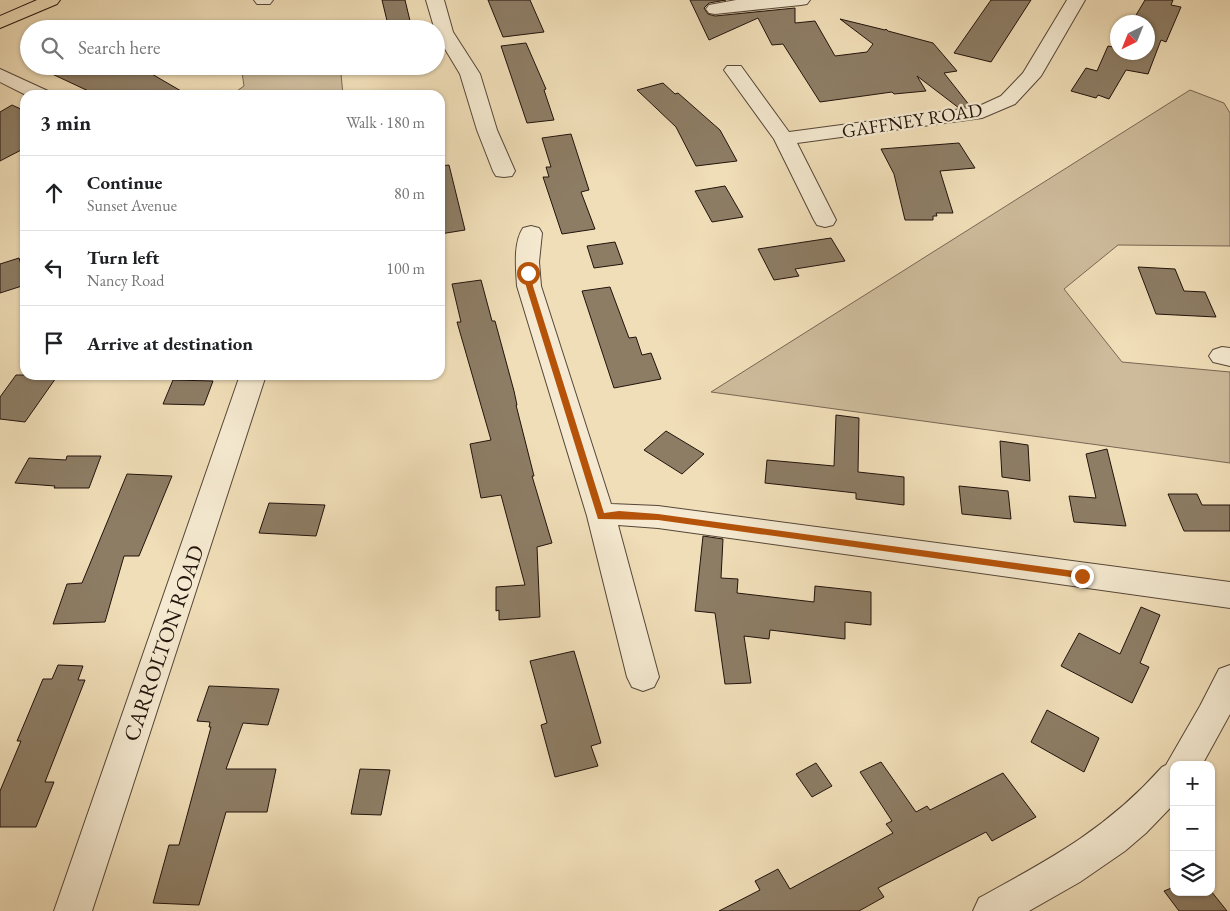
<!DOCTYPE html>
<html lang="en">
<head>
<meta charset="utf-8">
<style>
	:root { --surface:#fff; --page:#f6f6f6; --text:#202124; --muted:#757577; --line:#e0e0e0 }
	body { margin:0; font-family:"EB Garamond",serif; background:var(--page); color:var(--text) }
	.controls { position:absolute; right:15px; bottom:15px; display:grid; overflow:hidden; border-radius:10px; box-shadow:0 1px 4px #0004 }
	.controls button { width:45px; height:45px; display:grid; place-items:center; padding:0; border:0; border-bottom:1px solid var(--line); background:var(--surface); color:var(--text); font:25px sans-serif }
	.compass { position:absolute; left:1110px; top:15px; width:45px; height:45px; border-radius:50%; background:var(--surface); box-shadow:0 1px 4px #0004; rotate:223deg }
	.stop { position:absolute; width:15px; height:15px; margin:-11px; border:4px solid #b45309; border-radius:50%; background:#fff }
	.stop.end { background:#b45309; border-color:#fff; box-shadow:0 1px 5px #0008 }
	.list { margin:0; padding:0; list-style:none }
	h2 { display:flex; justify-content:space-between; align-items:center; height:65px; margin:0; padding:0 20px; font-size:21px }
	h2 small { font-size:16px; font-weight:400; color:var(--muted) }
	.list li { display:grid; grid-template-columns:32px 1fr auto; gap:15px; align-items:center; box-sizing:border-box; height:75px; padding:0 20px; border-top:1px solid var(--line) }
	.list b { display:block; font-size:19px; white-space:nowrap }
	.list p { margin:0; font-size:16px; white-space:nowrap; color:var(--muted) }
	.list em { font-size:16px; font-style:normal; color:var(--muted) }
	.icon { flex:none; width:28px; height:28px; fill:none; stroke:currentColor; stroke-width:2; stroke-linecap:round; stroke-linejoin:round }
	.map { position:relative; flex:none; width:1230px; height:911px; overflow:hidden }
	.search { position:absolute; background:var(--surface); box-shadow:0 1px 4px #0004; left:20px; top:20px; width:425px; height:55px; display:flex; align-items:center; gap:12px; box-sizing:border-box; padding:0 18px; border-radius:28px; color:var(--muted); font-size:19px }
	.panel { position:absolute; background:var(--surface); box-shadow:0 1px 4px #0004; left:20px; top:90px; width:425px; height:290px; border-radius:15px }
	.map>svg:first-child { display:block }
</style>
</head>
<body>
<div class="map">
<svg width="1230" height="911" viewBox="0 0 1230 911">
	<rect width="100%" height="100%" fill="#f0deb8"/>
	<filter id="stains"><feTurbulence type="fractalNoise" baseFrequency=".004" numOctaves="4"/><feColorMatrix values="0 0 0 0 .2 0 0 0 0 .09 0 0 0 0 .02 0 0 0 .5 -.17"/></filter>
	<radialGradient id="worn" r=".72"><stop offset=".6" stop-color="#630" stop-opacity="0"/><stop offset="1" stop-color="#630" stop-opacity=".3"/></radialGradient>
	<path fill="#cdbb9b" stroke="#786754" d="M241,66h88l12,8 2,21h-112l13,-9z
		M1190,90l34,13 6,10v133l-112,-1 -54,44 58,73 108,10v91l-519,-71z"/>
	<path fill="#8d7d65" stroke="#22130c" d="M382,0h23l7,29h-23z
		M488,0h42l14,32 -41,5z
		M690,0h36l-17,3 -5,5 4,6 7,2 80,-8v15l20,-2 20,35 32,-4 6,-8 -33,-25 45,11 1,-1 2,2 45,12 24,28 -13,2 26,33 -11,2 -42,-32 9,15 -32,3 -2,-2 -72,10 -37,-58 -11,1 -14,-27 -49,22z
		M991,0h40l-40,62 -37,-9z
		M1145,0h28l-2,5 10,2 -15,35 -5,-2 -13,34 -22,-4 -17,29 -11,-4 -2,3 -25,-7 15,-23 11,3 11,-25 10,2v4h30v-30h-16z
		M526,43l20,46 -2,1 10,30 -27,3 -26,-77z
		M35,66h103l50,29h-91z
		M663,83l12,11 3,-1 42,37 17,31 -41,5 -20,-39 -39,-37z
		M12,105l13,6v37l-25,13v-49z
		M571,134l18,56 -8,2 14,37 -33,5 -19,-57h6l-3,-10h5l-9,-29z
		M959,143l16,25 -35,3 13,42h-17l1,3h-4v4h-28l-11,-46 -13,-25z
		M449,165l16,65 -25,4v-68z
		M725,186l18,31 -31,5 -17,-31z
		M831,238l14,23 -50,8 4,7 -25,4 -16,-31z
		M615,242l8,22 -29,4 -7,-22z
		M19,258l6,19v8l-25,8v-29z
		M1138,267l37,2 9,22 21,1 11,25 -60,-3z
		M481,280l11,41h3l19,70 3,14h-1l18,71h-2l20,67 -15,4 3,70 -41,3v-10l-3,1v-24l29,-2 -24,-90 -20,3 -11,-54 21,-4 -34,-118h4l-9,-38z
		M610,287l19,51 7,-1 6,18 9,-2 10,26 -47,9 -32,-97z
		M16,375h42l-33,47 -25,-3v-22z
		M173,380l40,1 -9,24 -41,-1z
		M836,415l23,3 -1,54 46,5v28l-48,-6v-6l-91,-10 2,-23 67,6z
		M666,431l38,23 -22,20 -38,-24z
		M1000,441l28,4 2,36 -28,-4z
		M1107,449l19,77 -52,-4 -5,-26 27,2 -10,-44z
		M67,456h34l-12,32h-35l1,-2 -40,-3 14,-25 37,2z
		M127,474l45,2 -33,80h-15l-19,66 -52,2 14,-40 15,-1z
		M959,486l49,5 3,28 -49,-5z
		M1168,494h29l5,11h28v26h-46z
		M269,503l56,2 -9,31 -57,-3z
		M703,536l20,3 -2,39 17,1 -1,14 77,9 1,-16 56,6v33l-26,-3v17l-75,-9 -1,9 -25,-3 7,47 -26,1 -10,-71 -20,-2z
		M1141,607l19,8 -20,48 9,4 -17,36 -71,-37 18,-33 41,21z
		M574,651l27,92 -10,3 7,20 -43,11 -14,-52 6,-2 -17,-62z
		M58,665l25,1 -5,14h7l-40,102h9l-18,45h-36v-36l21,-50h-4l26,-62h9z
		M209,686l70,3 -11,36 -25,-2 -17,46h50l-9,43h-41l-27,93 -46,-2 16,-58h10l32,-118h-2l1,-5 -13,-1z
		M1047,710l52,28 -15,34 -53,-30z
		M881,762l35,50 11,-6 3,4 73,-37 33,44 -44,24 -6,-9 -108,56 6,9 -25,14h-140l41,-21 -5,-9 23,-12 12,20 103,-56 -7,-9 6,-3 -32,-49z
		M816,763l16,23 -20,11 -16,-23z
		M360,769l30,1 -9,45 -30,-1z
		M1174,887v5l37,-1 16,20h-48l-15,-20z"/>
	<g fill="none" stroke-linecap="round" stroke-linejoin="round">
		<defs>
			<path id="minor" d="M254,0h19l-3,4h-13z
				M426,0h18l9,32 27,42 17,56 18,41 -3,5 -8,1 -8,-1 -3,-5 -16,-41 -17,-56 -24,-40z
				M736,0h74l-3,4 -6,1 -86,9 -6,-1 -3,-4 3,-4z
				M1067,0h18l-44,76 -26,28 -33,14 -185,25 39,77 -3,5 -8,2 -8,-2 -3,-5 -40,-81 -50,-69 3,-4h14l48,66 188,-25 24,-11 22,-23z
				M0,69l48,22 3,4h-25l-26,-13z
				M531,226l8,2 3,5 -3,29 2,24 70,218 47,2 572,76v26l-572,-80 -40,-3 41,152 -5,10 -11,4 -11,-4 -5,-10 -40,-161 -70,-230c-1,-18 -4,-43 6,-58z
				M1222,347l8,1v18l-17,-4 -4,-6 4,-6z
				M240,375h26l-174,536h-38z
				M1230,665v49l-28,51h-28v39l-28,29 -21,18 -45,31 -51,29h-56l6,-13c71,-39 128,-69 183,-131l4,-2 34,-59 19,-37z"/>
			<path id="major" d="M37,0h23l-3,4 -57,24v-12z"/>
		</defs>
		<use href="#minor" stroke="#564637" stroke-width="2"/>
		<use href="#major" stroke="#22130c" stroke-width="2"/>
		<use href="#minor" fill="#f5ead1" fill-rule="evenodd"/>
		<use href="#major" fill="#f0deb8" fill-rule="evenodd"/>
	</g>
	<path fill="#b45309" d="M528,271l3,2 2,13 71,227 15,-2 39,3 424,58 3,1v6l-427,-59 -60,-1 -72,-233 -2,-13z"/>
	<g text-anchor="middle" stroke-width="4.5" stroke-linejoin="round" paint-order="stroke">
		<g font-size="19" fill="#22130c" stroke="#f5ead1">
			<text transform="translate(912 120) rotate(-9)" y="7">GAFFNEY ROAD</text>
		</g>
		<g font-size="22" fill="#22130c" stroke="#f5ead1">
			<text transform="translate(163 643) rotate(-71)" y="8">CARROLTON ROAD</text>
		</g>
	</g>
	<rect width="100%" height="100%" filter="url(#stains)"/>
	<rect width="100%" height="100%" fill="url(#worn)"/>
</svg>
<div class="controls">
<button>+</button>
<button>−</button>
<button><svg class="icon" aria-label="layers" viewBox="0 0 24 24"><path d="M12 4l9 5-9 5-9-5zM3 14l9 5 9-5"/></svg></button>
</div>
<svg class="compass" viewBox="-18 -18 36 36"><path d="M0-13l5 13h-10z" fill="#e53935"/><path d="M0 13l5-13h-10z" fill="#757577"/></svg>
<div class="stop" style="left:528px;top:273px"></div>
<div class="stop end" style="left:1082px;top:576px"></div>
<div class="search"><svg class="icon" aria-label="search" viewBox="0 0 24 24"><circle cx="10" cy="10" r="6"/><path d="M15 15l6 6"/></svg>Search here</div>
<section class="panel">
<h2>3 min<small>Walk · 180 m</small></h2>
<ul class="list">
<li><svg class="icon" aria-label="ahead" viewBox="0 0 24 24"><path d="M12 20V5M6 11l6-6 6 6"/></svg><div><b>Continue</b><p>Sunset Avenue</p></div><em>80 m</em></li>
<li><svg class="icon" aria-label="left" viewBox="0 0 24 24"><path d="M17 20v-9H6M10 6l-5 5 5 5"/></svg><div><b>Turn left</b><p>Nancy Road</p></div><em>100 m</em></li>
<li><svg class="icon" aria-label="arrive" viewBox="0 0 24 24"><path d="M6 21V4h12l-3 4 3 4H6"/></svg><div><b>Arrive at destination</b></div></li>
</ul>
</section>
</div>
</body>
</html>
